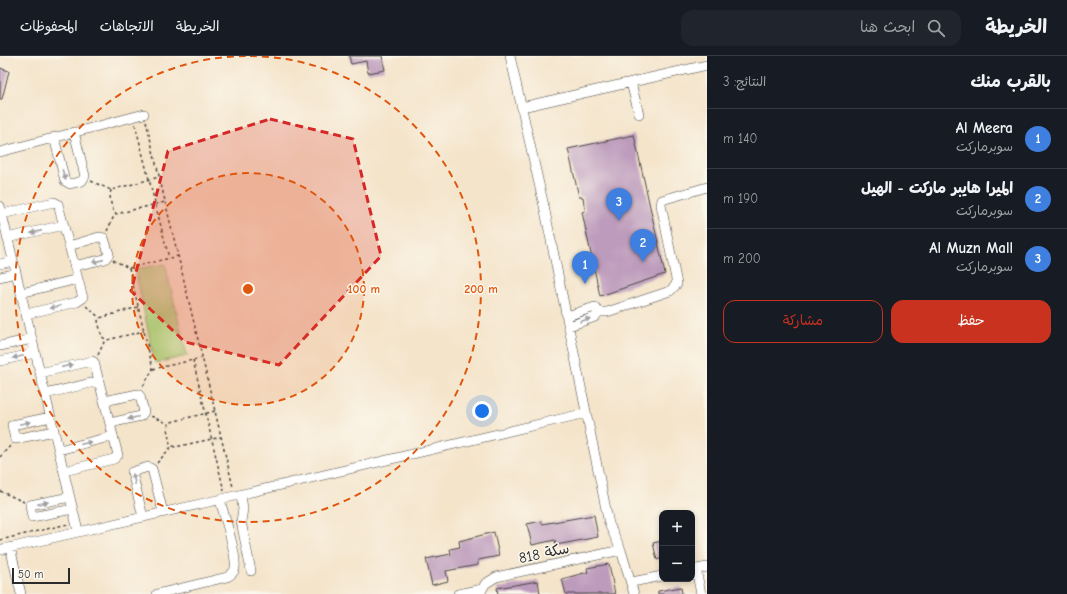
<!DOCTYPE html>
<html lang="ar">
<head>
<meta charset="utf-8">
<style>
	:root { --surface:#171b24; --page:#20242c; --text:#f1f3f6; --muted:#9ea1a6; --line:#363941; --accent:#c8321e }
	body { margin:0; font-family:"Comic Neue","Playpen Sans Arabic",sans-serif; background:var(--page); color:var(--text); direction:rtl }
	.controls { position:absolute; right:12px; bottom:12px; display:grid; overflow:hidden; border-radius:8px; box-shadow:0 2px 6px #0003 }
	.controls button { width:36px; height:36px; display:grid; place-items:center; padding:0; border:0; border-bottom:1px solid var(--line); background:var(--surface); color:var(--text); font:20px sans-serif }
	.scale { position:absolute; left:12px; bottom:10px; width:58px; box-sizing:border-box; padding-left:4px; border:2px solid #2b2b2b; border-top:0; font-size:11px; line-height:14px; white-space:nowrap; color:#2b2b2b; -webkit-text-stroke:3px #fbf7ec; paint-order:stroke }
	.you { position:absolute; left:482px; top:355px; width:14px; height:14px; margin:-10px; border:3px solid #fff; border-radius:50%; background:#1a73e8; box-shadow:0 0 0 6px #1a73e833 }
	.badge { display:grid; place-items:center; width:26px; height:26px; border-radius:50%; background:var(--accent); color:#fff; font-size:13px; font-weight:700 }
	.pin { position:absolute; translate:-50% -33px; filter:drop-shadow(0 1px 2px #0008) }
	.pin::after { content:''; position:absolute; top:21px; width:14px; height:12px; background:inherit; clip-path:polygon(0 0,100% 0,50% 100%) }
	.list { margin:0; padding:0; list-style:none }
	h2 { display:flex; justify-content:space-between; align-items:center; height:52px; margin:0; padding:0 16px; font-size:17px }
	h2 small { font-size:13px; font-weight:400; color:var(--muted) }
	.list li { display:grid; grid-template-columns:26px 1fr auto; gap:12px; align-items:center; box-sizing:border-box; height:60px; padding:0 16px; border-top:1px solid var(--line) }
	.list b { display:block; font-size:15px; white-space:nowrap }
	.list p { margin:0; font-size:13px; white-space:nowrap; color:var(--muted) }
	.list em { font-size:13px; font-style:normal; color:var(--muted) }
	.actions { display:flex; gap:8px; padding:12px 16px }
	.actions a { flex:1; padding:9px 0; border:1px solid var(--accent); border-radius:12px; text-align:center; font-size:14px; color:var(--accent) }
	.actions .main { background:var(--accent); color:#fff }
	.icon { flex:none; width:22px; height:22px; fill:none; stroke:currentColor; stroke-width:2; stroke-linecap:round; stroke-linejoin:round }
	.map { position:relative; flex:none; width:707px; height:538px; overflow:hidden; direction:ltr }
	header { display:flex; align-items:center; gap:24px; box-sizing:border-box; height:56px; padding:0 20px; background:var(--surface); border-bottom:1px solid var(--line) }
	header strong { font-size:19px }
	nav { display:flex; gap:22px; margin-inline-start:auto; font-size:14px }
	.search { width:280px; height:36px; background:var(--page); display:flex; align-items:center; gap:10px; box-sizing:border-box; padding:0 14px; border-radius:12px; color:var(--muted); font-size:15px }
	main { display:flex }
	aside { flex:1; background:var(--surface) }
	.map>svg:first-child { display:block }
</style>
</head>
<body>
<header>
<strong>الخريطة</strong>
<div class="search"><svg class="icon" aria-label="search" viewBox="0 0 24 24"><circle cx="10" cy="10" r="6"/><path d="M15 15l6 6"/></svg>ابحث هنا</div>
<nav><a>الخريطة</a><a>الاتجاهات</a><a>المحفوظات</a></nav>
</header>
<main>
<aside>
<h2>بالقرب منك<small>النتائج: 3</small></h2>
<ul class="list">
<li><span class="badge" style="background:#3f7fe0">1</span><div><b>Al Meera</b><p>سوبرماركت</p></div><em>140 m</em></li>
<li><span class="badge" style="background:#3f7fe0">2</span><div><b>الميرا هايبر ماركت - الهيل</b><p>سوبرماركت</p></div><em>190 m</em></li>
<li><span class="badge" style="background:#3f7fe0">3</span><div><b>Al Muzn Mall</b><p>سوبرماركت</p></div><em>200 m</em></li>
</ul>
<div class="actions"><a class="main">حفظ</a><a>مشاركة</a></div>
</aside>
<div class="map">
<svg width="707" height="538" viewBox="0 0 707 538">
	<rect width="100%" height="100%" fill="#fbf7ec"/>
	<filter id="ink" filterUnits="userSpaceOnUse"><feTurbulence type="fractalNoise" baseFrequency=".025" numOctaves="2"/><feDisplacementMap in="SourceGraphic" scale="8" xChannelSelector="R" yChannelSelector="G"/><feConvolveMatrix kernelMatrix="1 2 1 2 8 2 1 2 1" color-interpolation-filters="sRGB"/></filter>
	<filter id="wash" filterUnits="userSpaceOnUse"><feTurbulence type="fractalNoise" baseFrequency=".012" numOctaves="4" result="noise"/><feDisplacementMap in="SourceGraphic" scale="16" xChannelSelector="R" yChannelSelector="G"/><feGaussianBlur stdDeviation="0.9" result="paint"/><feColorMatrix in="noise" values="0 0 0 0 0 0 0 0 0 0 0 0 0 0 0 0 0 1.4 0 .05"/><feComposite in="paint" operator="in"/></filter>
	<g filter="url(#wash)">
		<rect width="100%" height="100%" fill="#f4e4ca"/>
		<path fill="#aad784" stroke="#6a8158" d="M165,208l22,92 -32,7 -20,-94z"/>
		<g id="blocks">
			<path fill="#bd9bbc" d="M349,0h33l3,14 -17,3 -2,-12 -15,3z
				M0,12l9,3 -7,28h-2z
				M634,79l31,139 -65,22 -18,-84 3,-1 -2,-14h-4l-11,-48z
				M594,459l4,22 -42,8 -1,-5 -23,5 -5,-21 14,-3 1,3z
				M494,476l5,24 -21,4v5l-32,6 2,10 -16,4 -6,-26 25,-5 -1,-5 10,-2 -1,-6z
				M662,485v17l-5,2 -4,-17z
				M609,508l6,30h-49l-4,-15 26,-7 -1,-4z
				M538,525l2,13h-42l-1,-6z
				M681,531l1,7h-24v-3z"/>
		</g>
	</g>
	<g filter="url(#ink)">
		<use href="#blocks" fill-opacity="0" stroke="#494743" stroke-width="1"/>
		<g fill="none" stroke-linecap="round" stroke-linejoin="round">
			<defs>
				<path id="minor" d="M510,0l34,150 65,318 12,26 13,44
					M631,27l8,31
					M522,51l185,-42
					M54,81l11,44 5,3 12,-3 3,-5 -11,-44
					M0,96l144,-38
					M0,150l78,325
					M2,158l52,-12 4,2 25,94 -6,4 -51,12
					M7,182l57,-13
					M69,190l30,-9 5,1 5,16 -4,5 -31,7
					M0,208l13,-3
					M0,221l16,-4
					M21,237l57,-14
					M567,260l28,-9 4,5h8l63,-21 7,-7 -16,-79 1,-5 45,-13
					M569,270l26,-9 4,-5
					M0,290l32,-7
					M0,305l35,-8
					M40,317l52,-12 2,1 24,93 -4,4 -50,12
					M45,338l54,-13
					M104,345l34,-7 2,2 4,16 -3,4 -31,7
					M51,361l-39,8 3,14 39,-8
					M59,394l54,-14
					M241,439l2,14 -2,12 10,50
					M70,441l-40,8 2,12 41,-8
					M143,461l-11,-45 16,-5 4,2 11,43
					M10,491l11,47
					M0,494l226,-52 360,-85
					M696,513l5,25
					M692,514l15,-3
					M632,526l30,-6
					M157,538l70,-17c4,-2 7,-4 8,-9 2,-15 -11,-52 -15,-68
					M458,538l24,-5
					M480,538l5,-10 11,-7 125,-27"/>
			</defs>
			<use href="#minor" stroke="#494743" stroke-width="10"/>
			<path stroke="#494743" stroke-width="1.5" stroke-dasharray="3 3" stroke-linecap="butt" d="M146,65l87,366
				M135,68l34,134
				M91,125l20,9 48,-13
				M111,134c-2,7 0,19 5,24
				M107,175l7,-15 2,-2 49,-12
				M113,204l16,8 49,-12
				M129,212l24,101 -11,19
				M86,250l14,12
				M138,251l-38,11 -2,3 4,16 5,3 37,-9
				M98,299l7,-15
				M193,304l31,131
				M153,313l49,-11
				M215,355l-44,11 -4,6 3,16 5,3 46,-10
				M151,360l17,8
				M0,401l11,-12
				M157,407l15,-17
				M0,435l24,11
				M0,484l68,-16"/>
			<use href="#minor" stroke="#fff" stroke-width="9"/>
		</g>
		<defs><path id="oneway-solid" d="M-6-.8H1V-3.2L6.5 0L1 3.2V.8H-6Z"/></defs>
		<g fill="#a0a0a0">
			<use href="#oneway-solid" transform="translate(64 119) rotate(72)"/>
			<use href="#oneway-solid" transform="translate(36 176) rotate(167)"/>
			<use href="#oneway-solid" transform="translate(98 205) rotate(167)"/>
			<use href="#oneway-solid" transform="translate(55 251) rotate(168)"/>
			<use href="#oneway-solid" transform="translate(585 264) rotate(-19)"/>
			<use href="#oneway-solid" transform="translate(18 301) rotate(168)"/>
			<use href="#oneway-solid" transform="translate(67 310) rotate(-13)"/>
			<use href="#oneway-solid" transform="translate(133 362) rotate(166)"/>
			<use href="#oneway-solid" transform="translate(25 367) rotate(-12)"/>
			<use href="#oneway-solid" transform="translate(86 387) rotate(-14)"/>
			<use href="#oneway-solid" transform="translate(134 423) rotate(-102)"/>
			<use href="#oneway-solid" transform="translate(43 447) rotate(-12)"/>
		</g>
	</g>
	<path fill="#d62828" fill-opacity="0.2" stroke="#d62828" stroke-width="3" stroke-dasharray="8 5" stroke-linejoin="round" d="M270,63l83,20 28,117 -102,109 -94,-23 -54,-51 37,-140z"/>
	<circle cx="248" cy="233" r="116" fill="#df570e" fill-opacity=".12"/>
	<g fill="none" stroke="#df570e" stroke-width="2" stroke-dasharray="7 5">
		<circle cx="248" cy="233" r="116"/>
		<path d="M250 0A233 233 0 1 1 246 0"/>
	</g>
	<g text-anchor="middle" stroke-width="3" stroke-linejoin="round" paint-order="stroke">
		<g font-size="15" fill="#2b2b2b" stroke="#fbf7ec">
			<text transform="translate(544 497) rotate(-12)" y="5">سكة 818</text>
		</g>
	</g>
	<circle cx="248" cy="233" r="6" fill="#df570e" stroke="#fbf7ec" stroke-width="2"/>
	<g font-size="12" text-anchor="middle" font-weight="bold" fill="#df570e" stroke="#fbf7ec" stroke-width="3" stroke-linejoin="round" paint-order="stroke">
		<text x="364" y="237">100 m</text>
		<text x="481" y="237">200 m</text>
	</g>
</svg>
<div class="controls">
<button>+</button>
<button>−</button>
</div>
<div class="scale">50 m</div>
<div class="you"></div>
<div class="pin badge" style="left:585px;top:228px;background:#3f7fe0">1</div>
<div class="pin badge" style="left:643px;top:206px;background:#3f7fe0">2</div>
<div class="pin badge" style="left:619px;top:165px;background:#3f7fe0">3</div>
</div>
</main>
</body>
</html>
